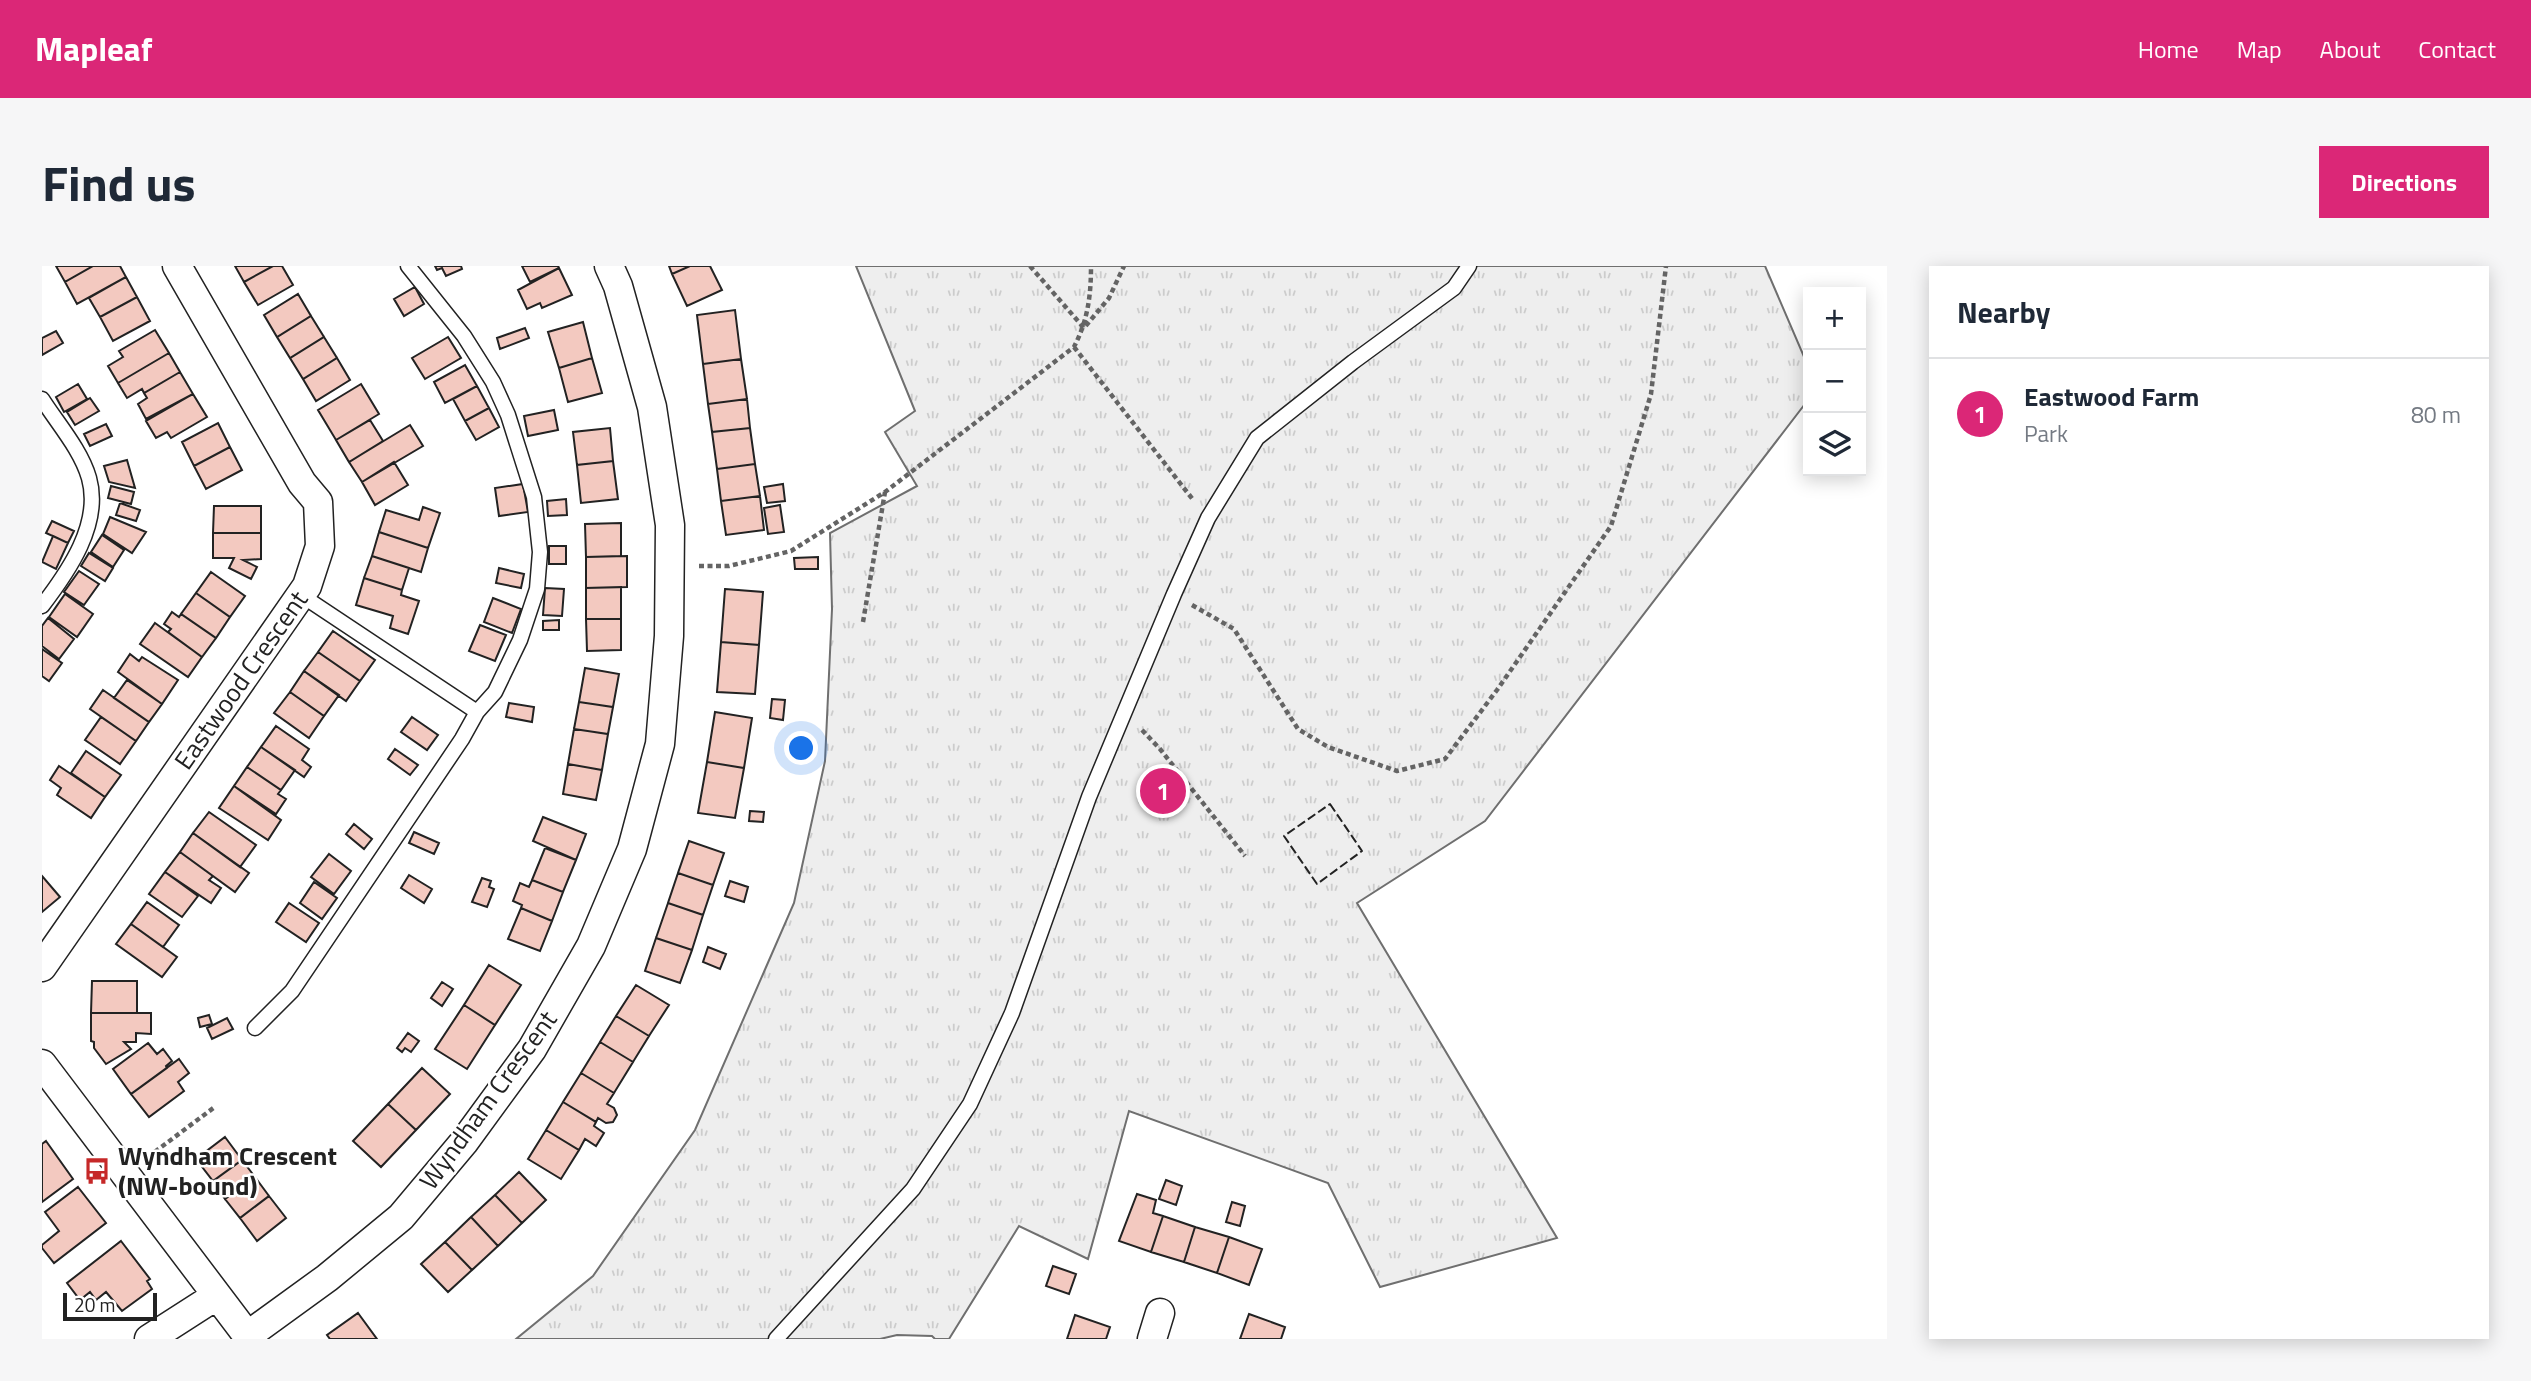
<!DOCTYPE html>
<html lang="en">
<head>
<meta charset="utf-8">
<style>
	:root { --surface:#fff; --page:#f6f6f7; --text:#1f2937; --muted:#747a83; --line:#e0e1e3; --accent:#db2777 }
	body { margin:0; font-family:"Titillium Web",sans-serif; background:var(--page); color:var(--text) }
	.controls { position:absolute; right:21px; top:21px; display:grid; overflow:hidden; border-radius:0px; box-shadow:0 4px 18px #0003 }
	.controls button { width:63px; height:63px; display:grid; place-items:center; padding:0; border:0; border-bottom:2px solid var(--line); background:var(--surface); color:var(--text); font:35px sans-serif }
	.scale { position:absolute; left:21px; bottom:18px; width:94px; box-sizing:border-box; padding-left:7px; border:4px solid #222; border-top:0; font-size:19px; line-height:24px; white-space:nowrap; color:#222; -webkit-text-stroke:5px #fff; paint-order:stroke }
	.you { position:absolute; left:760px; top:483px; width:24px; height:24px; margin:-18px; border:5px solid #fff; border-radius:50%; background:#1a73e8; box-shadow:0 0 0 10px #1a73e833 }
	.badge { display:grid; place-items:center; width:46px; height:46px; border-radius:50%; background:var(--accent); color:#fff; font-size:23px; font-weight:700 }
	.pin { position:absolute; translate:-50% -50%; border:4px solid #fff; box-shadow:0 2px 7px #0006 }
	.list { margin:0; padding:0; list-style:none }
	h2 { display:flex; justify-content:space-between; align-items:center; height:91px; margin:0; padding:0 28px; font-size:30px }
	h2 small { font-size:23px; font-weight:400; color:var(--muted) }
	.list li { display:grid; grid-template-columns:46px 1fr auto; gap:21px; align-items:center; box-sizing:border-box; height:112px; padding:0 28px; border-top:2px solid var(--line) }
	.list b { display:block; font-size:26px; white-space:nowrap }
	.list p { margin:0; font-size:23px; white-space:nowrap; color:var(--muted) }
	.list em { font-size:23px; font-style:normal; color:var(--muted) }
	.icon { flex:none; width:38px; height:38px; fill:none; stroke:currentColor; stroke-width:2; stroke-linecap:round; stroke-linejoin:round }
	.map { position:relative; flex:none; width:1845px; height:1073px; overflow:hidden; border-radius:0px }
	header { display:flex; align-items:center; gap:42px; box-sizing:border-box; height:98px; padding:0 35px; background:var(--accent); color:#fff }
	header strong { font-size:33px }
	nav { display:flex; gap:38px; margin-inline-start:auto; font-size:24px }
	.intro { display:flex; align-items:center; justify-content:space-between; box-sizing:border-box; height:168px; padding:0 42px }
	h1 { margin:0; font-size:49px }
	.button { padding:18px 32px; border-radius:0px; background:var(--accent); color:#fff; font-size:24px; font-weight:700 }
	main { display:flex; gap:42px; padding:0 42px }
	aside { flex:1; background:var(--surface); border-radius:0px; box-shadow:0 4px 18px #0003 }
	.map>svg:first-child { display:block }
</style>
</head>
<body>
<header>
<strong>Mapleaf</strong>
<nav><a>Home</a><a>Map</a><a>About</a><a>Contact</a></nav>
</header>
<div class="intro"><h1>Find us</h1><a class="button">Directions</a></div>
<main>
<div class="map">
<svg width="1845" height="1073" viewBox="0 0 1845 1073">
	<defs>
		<pattern id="park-tufts" width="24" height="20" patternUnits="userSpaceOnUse" patternTransform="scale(1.75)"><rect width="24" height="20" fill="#eee"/><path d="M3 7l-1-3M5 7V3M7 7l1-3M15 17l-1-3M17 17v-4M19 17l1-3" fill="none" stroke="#ccc"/></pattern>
	</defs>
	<rect width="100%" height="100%" fill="#fff"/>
	<path fill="url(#park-tufts)" stroke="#6f6f6f" stroke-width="2" d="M814,0h909l43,100v34l-323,421 -128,82 200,335 -177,49 -52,-104 -199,-72 -41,148 -69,-33 -70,113h-14l-3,-3 -35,-1 -17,4h-364l77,-63 102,-146 99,-227 31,-142 7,-152 -2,-76 87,-47 -32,-54 30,-21z"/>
	<path fill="#f3c9c0" stroke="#222" stroke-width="2" d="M14,0h37l-28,16z
		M51,0h27l6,11 -49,27 -12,-22z
		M193,0h38l-29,16z
		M231,0h9l11,19 -35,20 -14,-23z
		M393,0h26l1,3 -16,7 -4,-8 -5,2z
		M480,0h36l1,2 -29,14z
		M627,0h21l-18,8z
		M648,0h20l12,24 -35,16 -15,-32z
		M517,2l13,27 -30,13 -2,-5 -13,6 -9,-19z
		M84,11l11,20 -37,20 -11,-19z
		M373,21l9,17 -20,12 -10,-17z
		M256,28l13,22 -34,21 -13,-22z
		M95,31l13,24 -37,20 -13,-24z
		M693,44l6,49 -38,5 -6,-49z
		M269,50l13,21 -34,21 -13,-21z
		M541,56l9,36 -33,10 -11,-36z
		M483,62l4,10 -29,11 -3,-11z
		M113,64l14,23 -51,30 -10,-17 15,-9 -4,-6z
		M14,65l7,12 -21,12v-17z
		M282,71l13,21 -34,21 -13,-21z
		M406,71l13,21 -36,21 -13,-21z
		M127,87l11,19 -36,21 -2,-4 -15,9 -9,-15z
		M295,92l13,22 -34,21 -13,-22z
		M550,92l10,35 -34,9 -9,-34z
		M699,93l6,40 -39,5 -5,-40z
		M423,99l12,21 -32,17 -11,-21z
		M138,106l13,22 -47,25 -8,-15 9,-6 -3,-5z
		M36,118l9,15 -23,13 -8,-15z
		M319,118l18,30 -43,26 -18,-30z
		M435,120l12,22 -24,13 -12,-22z
		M151,128l14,23 -36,21 -4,-6 -11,6 -10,-17z
		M48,132l9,13 -24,14 -8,-13z
		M705,133l3,29 -38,4 -4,-28z
		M447,142l10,19 -23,13 -11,-19z
		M512,144l4,20 -30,6 -4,-20z
		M328,154l13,21 -34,21 -13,-22z
		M176,157l12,24 -36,19 -12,-24z
		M64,158l6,12 -22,10 -6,-12z
		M368,159l13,21 -61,36 -13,-20z
		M568,162l3,33 -36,4 -4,-33z
		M708,162l5,36 -38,5 -5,-37z
		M188,181l12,23 -36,19 -12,-23z
		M85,194l8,28 -26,-6 -5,-16z
		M571,195l5,38 -37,4 -4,-38z
		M352,196l14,23 -33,20 -13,-23z
		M713,198l5,32 -39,5 -4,-32z
		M481,218l5,28 -29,4 -4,-28z
		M741,218l2,17 -18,2 -3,-16z
		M69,220l23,6 -3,12 -23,-6z
		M718,230l4,34 -38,5 -5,-34z
		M524,233l1,16 -19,1 -1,-15z
		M78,237l20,7 -4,11 -20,-6z
		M738,239l4,27 -16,2 -4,-26z
		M172,240h47v27h-48z
		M381,241l17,6 -12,35 -49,-16 7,-22 33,10z
		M68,251l36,15 -14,21 -29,-19z
		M10,255l22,10 -6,12 -22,-10z
		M579,257v33l-35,1 -1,-33z
		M337,266l49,16 -7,24 -49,-16z
		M171,267h48v26l-18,1 14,7 -6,12 -22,-11 5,-10h-21z
		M60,269l22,15 -11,17 -22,-15z
		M11,270l15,7 -12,26 -14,-7z
		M507,280h17v18h-17z
		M47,287l24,15 -8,13 -24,-15z
		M330,290l37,12 -7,22 -38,-12z
		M585,290v31l-41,1v-31z
		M776,291v12h-23l-1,-11z
		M457,302l25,6 -3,14 -25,-5z
		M37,305l20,13 -15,21 -20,-13z
		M169,306l34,24 -15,21 -34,-24z
		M322,312l38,12 -1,5 18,6 -11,33 -18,-6 3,-12 -37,-11z
		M579,321v32h-35v-31z
		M503,322l19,1 -2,27 -19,-1z
		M683,323l38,3 -4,53 -38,-3z
		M154,327l34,24 -14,21 -35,-24z
		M23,328l28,20 -16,23 -28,-20z
		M451,332l28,11 -9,24 -28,-11z
		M130,346l7,5 2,-3 35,24 -14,19 -34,-25 3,-3 -7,-5z
		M6,352l26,21 -15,20 -17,-13v-20z
		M544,353h35v31l-34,1z
		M517,354v10h-16v-9z
		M113,357l47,34 -14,20 -48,-33z
		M438,359l26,10 -11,26 -26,-10z
		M291,365l42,29 -15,21 -42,-29z
		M679,376l38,3 -4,49 -38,-2z
		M0,383l20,14 -13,18 -7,-5z
		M276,386l42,29 -14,20 -42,-30z
		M88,388l9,7 3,-4 36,23 -16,24 -44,-32z
		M543,402l34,6 -6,33 -34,-5z
		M262,405l35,24 -15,21 -34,-24z
		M85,414l35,24 -13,18 -35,-24z
		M61,424l46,32 -13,19 -46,-32z
		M248,426l34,24 -15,22 -35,-25z
		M730,433l13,1 -2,20 -13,-2z
		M537,436l34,5 -5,27 -34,-5z
		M467,437l25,4 -2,15 -26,-5z
		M673,446l37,6 -8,50 -37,-6z
		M59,451l35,24 -16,23 -35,-24z
		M370,451l26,18 -11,15 -26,-18z
		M234,460l33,23 -7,11 9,7 -7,10 -43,-30z
		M532,463l34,5 -6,36 -34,-6z
		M219,481l34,23 -14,20 -34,-23z
		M353,483l23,16 -8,10 -22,-16z
		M44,485l35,24 -16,22 -34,-24z
		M665,496l37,6 -9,50 -37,-5z
		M526,498l34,6 -6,30 -33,-6z
		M17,500l46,31 -14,21 -34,-23 4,-7 -11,-8z
		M205,501l34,23 -3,4 8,5 -10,15 -42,-28z
		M192,520l47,34 -13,20 -49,-32z
		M708,545l14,1 -1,10 -14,-1z
		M167,546l47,33 -16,22 -47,-34z
		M501,551l43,17 -10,26 -43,-19z
		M312,558l18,15 -8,10 -18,-15z
		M372,566l25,11 -5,11 -25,-11z
		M151,567l56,40 -14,19 -55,-40z
		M647,575l35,12 -11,32 -35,-12z
		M503,582l31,12 -13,32 -31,-12z
		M138,586l33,24 -4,4 12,8 -10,15 -46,-31z
		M287,588l22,17 -17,23 -23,-17z
		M123,606l33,24 -16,21 -33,-23z
		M636,607l35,12 -10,30 -35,-12z
		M367,609l23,14 -8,14 -23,-15z
		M0,610l18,21 -18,15z
		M440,612l9,3 -2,6 5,2 -7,18 -15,-5z
		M490,614l31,12 -11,29 -31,-13 1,-3 -9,-4 7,-18 9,4z
		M688,615l18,6 -4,15 -19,-6z
		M272,616l23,16 -15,21 -22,-16z
		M105,636l32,23 -16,22 -32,-23z
		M247,637l30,20 -13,19 -30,-20z
		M626,637l35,12 -11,35 -36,-12z
		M479,642l31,13 -12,30 -32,-12z
		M89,658l46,33 -15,20 -46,-33z
		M614,672l36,12 -12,33 -35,-12z
		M666,681l18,7 -6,15 -17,-7z
		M447,699l32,20 -26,40 -31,-20z
		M50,715h45v32h-46z
		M400,716l11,7 -11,17 -11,-8z
		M594,719l33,20 -20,31 -33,-20z
		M422,739l31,20 -28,44 -32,-20z
		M49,747h60v21l-15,-1v9h-12l7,7 -25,15 -12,-16v-6l-3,-1z
		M167,749l3,9 -12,3 -2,-9z
		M574,750l33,20 -16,26 -33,-20z
		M185,752l6,11 -21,10 -5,-11z
		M366,767l11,8 -8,11 -6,-4 -3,4 -5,-4z
		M558,776l33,20 -19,31 -33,-20z
		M106,777l9,11 6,-5 9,12 -6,5 1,2 -36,26 -18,-25z
		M137,793l10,14 -11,9 6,9 -35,26 -18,-23z
		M380,802l28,26 -34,36 -28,-26z
		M539,807l33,20 -7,11 7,4 3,7 -4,7 -7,1 -8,-5 -2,4 -33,-20z
		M521,836l33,20 -2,4 10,7 -8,13 -11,-7 -6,11 -33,-20z
		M346,838l28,26 -35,37 -28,-26z
		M504,864l33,20 -18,29 -33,-20z
		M183,871l17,23 -29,21 -17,-22z
		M4,875l27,38 -31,23v-58z
		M200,894l13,17 -30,22 -12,-18z
		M477,906l27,28 -24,23 -27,-28z
		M213,911l14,19 -29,22 -15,-19z
		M1124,914l16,6 -6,19 -17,-6z
		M36,921l28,36 -52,40 -12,-15v-3l17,-14 -14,-19z
		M1095,928l19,6 -3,13 10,3 -12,36 -32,-11z
		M453,929l27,28 -24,23 -27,-29z
		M227,930l17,22 -29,23 -17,-23z
		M1190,936l13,4 -5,20 -14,-4z
		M1121,950l32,11 -11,35 -33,-10z
		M429,951l27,29 -26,24 -27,-28z
		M1153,961l34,10 -12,36 -33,-11z
		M1187,971l33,12 -13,36 -32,-12z
		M79,975l29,38 -3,2 5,8 -30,22 -16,-19 -10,8 -6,-8 -10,8 -13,-17z
		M403,976l27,28 -24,22 -27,-28z
		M1011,1000l23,8 -7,20 -23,-8z
		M316,1047l19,26h-47l-3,-4z
		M1207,1048l36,13 -4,12h-41z
		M1033,1049l35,12 -4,12h-39z"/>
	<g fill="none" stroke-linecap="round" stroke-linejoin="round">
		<defs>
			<path id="service" d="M0,133c16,25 39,51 47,79 13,46 -21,94 -47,128
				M259,329l176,117
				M213,762l37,-37 170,-252 15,-27 18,-20 25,-52 17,-51 3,-37 -6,-55 -26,-82 -15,-33 -29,-46 -56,-70
				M734,1073l137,-150 57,-85 42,-91 77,-216 85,-203 34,-76 49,-80 96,-76 101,-74 15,-22"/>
			<path id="minor" d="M0,701l265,-381 13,-40 -2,-44 -16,-19 -125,-217
				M0,798l208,275
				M205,1070l80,-58 74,-61 63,-75 68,-93 59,-103 41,-97 28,-105 9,-108 1,-111 -18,-118 -34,-121 -9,-20
				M107,1073l67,-43
				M1110,1073l8,-26"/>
		</defs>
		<use href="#service" stroke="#222" stroke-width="17"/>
		<use href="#minor" stroke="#222" stroke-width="31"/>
		<path stroke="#646464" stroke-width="4.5" stroke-dasharray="5 3.5" stroke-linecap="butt" d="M988,0l54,62 25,-30 15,-32
			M1032,81l120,154
			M657,300h30l62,-15 94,-59 189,-145c14,-27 17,-52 17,-81
			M1150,339l42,24 64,100 30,18 69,24 48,-12 52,-69 114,-164 40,-132 15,-128
			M821,356l22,-130
			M1100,464l18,19 85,107
			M106,891l68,-51"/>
		<use href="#service" stroke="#fff" stroke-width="14"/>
		<use href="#minor" stroke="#fff" stroke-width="28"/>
		<path stroke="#222" stroke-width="2" stroke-dasharray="9 3.5" stroke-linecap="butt" d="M1288,538l32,47 -45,33 -33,-48z"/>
	</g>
	<defs>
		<symbol id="bus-bare" viewBox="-9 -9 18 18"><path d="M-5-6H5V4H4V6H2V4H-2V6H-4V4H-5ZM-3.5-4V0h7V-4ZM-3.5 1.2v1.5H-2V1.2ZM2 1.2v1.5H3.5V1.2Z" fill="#c62828" stroke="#fff" stroke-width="2.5" paint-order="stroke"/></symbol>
	</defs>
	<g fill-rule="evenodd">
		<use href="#bus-bare" x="36" y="886" width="38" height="38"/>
	</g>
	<g text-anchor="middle" stroke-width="5" stroke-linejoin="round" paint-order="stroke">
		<g font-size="26" fill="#222" stroke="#fff">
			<text transform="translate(199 414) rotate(-55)" y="9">Eastwood Crescent</text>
			<text transform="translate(446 834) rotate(-54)" y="9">Wyndham Crescent</text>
		</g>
		<g font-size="26" font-weight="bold" fill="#222" stroke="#fff" text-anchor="start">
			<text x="76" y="899">Wyndham Crescent<tspan x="76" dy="30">(NW-bound)</tspan></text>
		</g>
	</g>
</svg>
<div class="controls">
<button>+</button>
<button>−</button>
<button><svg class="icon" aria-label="layers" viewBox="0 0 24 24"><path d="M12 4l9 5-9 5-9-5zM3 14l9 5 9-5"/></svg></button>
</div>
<div class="scale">20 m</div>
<div class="you"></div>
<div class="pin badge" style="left:1121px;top:525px">1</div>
</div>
<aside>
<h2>Nearby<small></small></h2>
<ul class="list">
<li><span class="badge">1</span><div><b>Eastwood Farm</b><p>Park</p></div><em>80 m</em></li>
</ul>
</aside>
</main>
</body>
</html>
